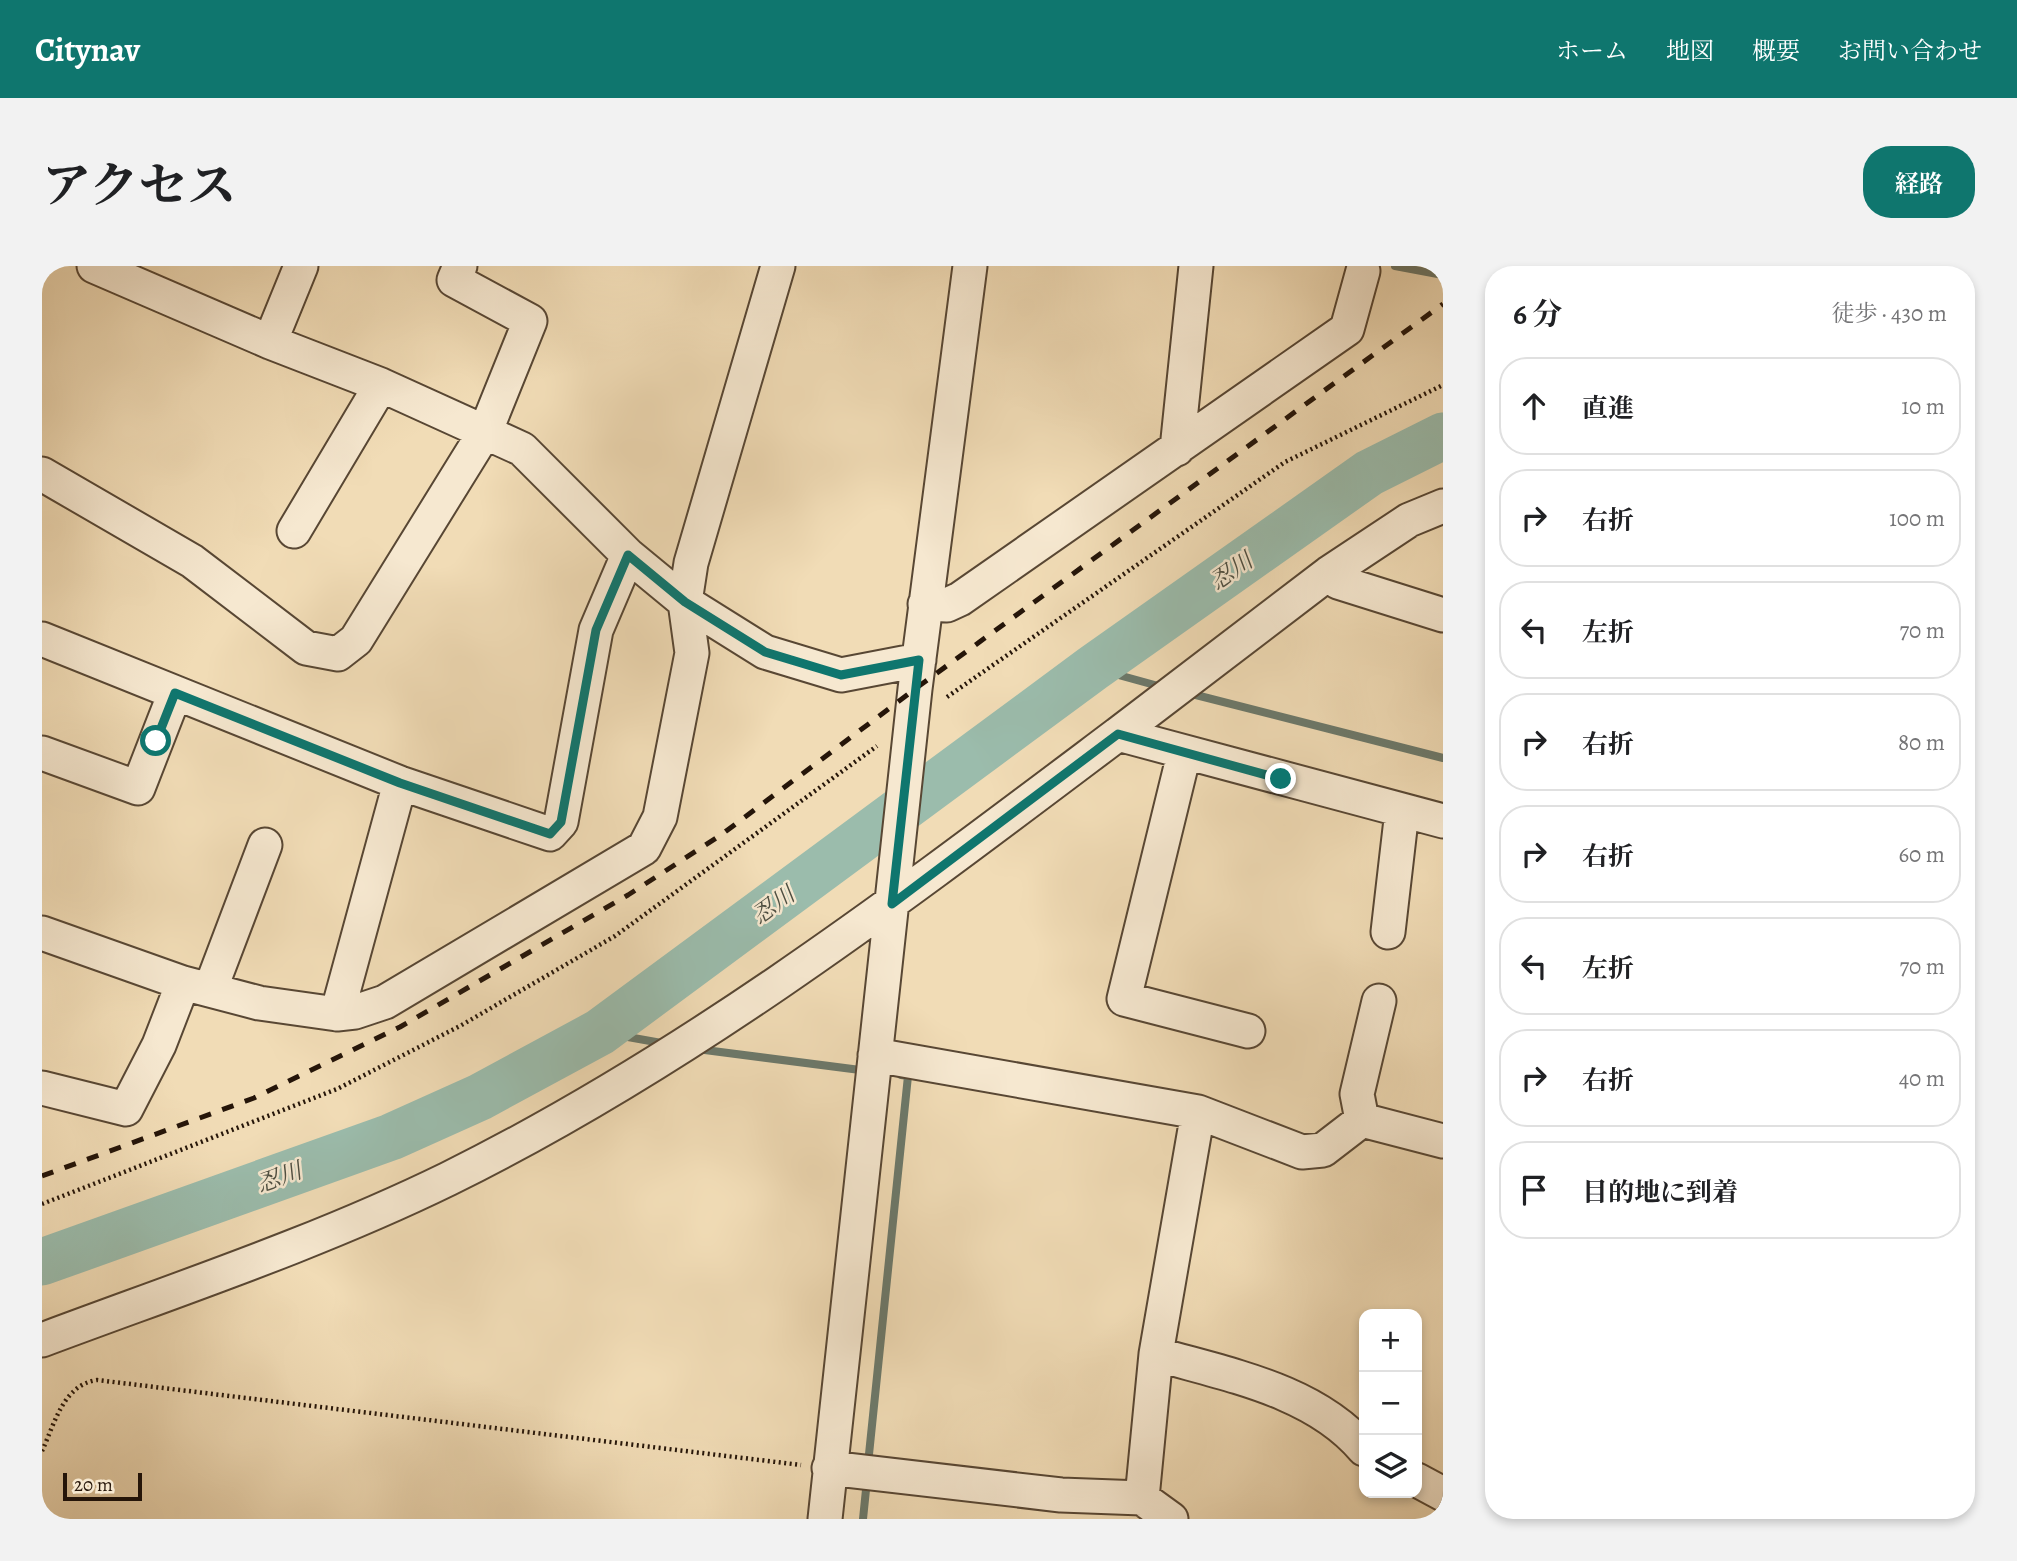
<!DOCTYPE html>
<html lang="ja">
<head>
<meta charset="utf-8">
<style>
	:root { --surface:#fff; --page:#f2f2f2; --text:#202124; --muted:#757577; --line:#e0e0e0; --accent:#0f766e }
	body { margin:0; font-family:Alegreya,"Noto Serif JP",serif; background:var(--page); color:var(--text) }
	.controls { position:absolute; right:21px; bottom:21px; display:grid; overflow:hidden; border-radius:14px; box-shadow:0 4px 10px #0003 }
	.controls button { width:63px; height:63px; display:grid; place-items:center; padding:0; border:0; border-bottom:2px solid var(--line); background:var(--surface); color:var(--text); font:35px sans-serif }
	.scale { position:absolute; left:21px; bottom:18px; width:79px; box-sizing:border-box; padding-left:7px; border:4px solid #251509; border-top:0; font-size:19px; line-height:24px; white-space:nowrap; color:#251509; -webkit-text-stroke:5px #f6e8d0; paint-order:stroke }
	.stop { position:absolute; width:21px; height:21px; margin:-16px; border:5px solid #0f766e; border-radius:50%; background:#fff }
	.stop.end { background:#0f766e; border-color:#fff; box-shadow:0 2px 7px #0008 }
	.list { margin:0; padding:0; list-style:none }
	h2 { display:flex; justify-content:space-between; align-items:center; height:91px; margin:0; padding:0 28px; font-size:30px }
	h2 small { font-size:23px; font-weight:400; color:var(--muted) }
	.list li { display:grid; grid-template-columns:46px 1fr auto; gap:21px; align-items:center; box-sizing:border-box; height:98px; margin:0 14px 14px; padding:0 14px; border:2px solid var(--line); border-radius:28px }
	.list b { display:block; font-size:26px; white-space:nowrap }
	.list em { font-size:23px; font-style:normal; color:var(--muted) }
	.icon { flex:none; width:38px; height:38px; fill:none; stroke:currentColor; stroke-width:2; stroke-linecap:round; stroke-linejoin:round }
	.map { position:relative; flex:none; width:1401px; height:1253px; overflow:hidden; border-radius:28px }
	header { display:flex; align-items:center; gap:42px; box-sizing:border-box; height:98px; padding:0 35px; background:var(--accent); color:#fff }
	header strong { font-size:33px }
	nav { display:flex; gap:38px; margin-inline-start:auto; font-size:24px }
	.intro { display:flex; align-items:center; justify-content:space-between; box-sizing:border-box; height:168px; padding:0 42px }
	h1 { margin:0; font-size:49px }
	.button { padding:18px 32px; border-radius:28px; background:var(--accent); color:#fff; font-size:24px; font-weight:700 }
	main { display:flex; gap:42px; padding:0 42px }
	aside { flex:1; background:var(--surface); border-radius:28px; box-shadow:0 4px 10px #0003 }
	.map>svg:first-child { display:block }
</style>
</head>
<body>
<header>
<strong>Citynav</strong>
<nav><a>ホーム</a><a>地図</a><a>概要</a><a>お問い合わせ</a></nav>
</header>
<div class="intro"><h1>アクセス</h1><a class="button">経路</a></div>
<main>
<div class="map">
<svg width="1401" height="1253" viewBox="0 0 1401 1253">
	<rect width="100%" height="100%" fill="#f1dcb6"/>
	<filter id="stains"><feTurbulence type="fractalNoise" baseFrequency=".00286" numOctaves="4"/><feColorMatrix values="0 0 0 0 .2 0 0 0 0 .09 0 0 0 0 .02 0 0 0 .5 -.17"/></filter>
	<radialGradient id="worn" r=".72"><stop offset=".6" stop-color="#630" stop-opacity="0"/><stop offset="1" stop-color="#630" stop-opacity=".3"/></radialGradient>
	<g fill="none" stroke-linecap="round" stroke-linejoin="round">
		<path stroke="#6c796b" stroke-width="8" d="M1353,0l48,9
			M1051,402l69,19
			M1146,427l255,65
			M558,766l67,12
			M655,783l171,22
			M826,1198l40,-388 -7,-1
			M821,1253l4,-39"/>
		<path stroke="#9bbcac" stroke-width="47" d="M0,996l349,-125 89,-40 120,-65 493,-364 276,-195 74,-37"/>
		<defs>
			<path id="minor" d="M52,0l176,76 111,43 141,64 106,106 57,47 80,50 76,23 78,-15
				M228,76l31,-76
				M1135,183l19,-183
				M0,208l150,87 114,87 32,6 18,-14 130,-210 44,-109 -76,-41 6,-14
				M252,265l87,-146
				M1287,307l9,9 105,33
				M883,338l22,1 13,-6 387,-270 16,-58
				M0,373l358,144 150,51 11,-12 35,-192 32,-75
				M1076,468l211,-161 80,-53 34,-14
				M0,487l96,35 37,-95
				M1142,488l-60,245 124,32
				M1346,666l14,-121
				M0,667l141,50 76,20 78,11 18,-2 30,-10 259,-154 16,-31 32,-164 -7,-51 6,-39 87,-297
				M168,724l55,-145
				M295,748l63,-231
				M833,789l323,57 -42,242
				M0,822l84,21 33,-64 24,-62
				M1156,846l104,40 21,-2 39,-30 81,21
				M1320,854l-5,-26 22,-93
				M0,1074c136,-51 275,-97 406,-161 241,-119 456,-284 670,-445l325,87
				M787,1202l232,27 81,3
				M1375,1214l26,14
				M783,1253l90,-830 55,-423
				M1129,1253l-29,-21 14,-144c72,21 158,36 208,95"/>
		</defs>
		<use href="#minor" stroke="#584734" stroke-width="37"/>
		<path stroke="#251509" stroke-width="4.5" stroke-dasharray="2 3.5" stroke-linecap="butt" d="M905,431l338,-235 158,-77
			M0,938l295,-115 123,-63 155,-90 262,-190
			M0,1185c13,-28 21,-66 55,-71l704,85"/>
		<use href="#minor" stroke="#f6e8d0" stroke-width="33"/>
		<path stroke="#251509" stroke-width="5" stroke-dasharray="12 12" stroke-linecap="butt" d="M0,910l212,-78 146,-71 228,-132 93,-60 194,-146 528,-385"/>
	</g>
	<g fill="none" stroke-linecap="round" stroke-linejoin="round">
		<path stroke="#0f766e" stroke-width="9" d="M114,475l19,-48 225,90 150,51 11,-12 35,-192 32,-75 57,47 80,50 76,23 78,-15 -27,244 226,-170 163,45"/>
	</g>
	<g text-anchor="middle" stroke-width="5" stroke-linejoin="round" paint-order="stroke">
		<g font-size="23" font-style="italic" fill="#4e4f42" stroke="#f6e8d0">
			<text transform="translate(1189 305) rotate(-35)" y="8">忍川</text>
			<text transform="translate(731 639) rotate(-36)" y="8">忍川</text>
			<text transform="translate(237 911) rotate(-20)" y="8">忍川</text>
		</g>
	</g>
	<rect width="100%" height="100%" filter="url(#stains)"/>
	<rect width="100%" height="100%" fill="url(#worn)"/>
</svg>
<div class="controls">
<button>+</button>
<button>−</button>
<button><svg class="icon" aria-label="layers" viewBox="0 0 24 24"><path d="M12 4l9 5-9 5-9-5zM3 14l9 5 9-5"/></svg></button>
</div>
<div class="scale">20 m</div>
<div class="stop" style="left:114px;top:475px"></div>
<div class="stop end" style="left:1239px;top:513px"></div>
</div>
<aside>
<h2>6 分<small>徒歩 · 430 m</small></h2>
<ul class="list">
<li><svg class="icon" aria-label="ahead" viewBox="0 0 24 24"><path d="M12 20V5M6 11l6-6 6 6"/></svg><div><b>直進</b></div><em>10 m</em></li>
<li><svg class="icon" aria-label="right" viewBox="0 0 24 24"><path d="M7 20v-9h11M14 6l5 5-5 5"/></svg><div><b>右折</b></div><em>100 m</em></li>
<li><svg class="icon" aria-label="left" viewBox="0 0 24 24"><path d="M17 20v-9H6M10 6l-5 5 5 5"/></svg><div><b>左折</b></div><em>70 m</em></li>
<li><svg class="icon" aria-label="right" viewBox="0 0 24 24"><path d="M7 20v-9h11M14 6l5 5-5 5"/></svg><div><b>右折</b></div><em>80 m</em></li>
<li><svg class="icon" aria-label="right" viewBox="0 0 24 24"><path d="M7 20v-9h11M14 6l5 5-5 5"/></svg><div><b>右折</b></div><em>60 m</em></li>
<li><svg class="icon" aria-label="left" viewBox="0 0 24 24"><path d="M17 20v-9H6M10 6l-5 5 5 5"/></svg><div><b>左折</b></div><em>70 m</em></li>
<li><svg class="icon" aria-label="right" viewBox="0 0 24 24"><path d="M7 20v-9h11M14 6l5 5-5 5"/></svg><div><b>右折</b></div><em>40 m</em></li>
<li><svg class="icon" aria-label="arrive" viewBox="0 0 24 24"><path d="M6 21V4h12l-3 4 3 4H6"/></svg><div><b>目的地に到着</b></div></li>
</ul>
</aside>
</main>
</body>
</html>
